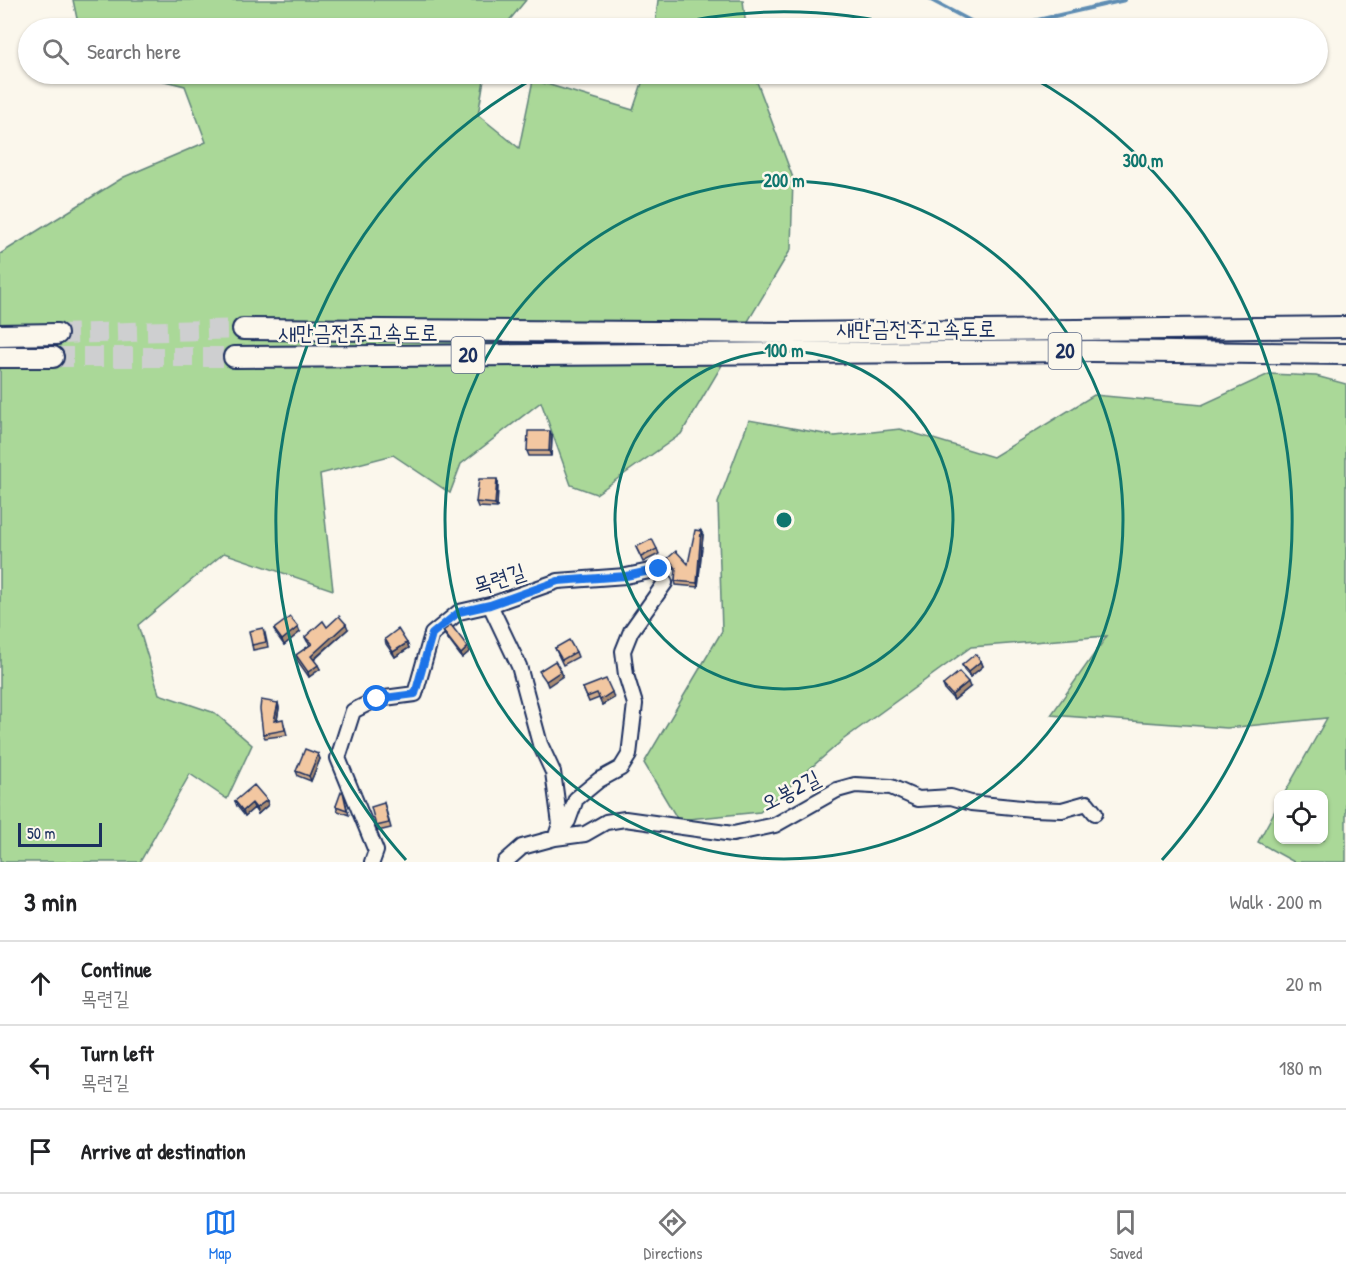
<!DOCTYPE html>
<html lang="en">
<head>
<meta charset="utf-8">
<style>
	:root { --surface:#fff; --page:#f6f6f6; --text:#202124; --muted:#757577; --line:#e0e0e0; --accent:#1a73e8 }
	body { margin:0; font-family:"Patrick Hand","Poor Story",sans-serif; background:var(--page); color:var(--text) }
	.controls { position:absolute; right:18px; bottom:18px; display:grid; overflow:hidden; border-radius:12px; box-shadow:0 2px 4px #0004 }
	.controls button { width:54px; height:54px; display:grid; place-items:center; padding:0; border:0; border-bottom:2px solid var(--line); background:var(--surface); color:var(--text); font:30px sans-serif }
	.scale { position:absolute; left:18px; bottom:15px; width:84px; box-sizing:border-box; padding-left:6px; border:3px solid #1b2f5e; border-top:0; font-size:16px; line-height:21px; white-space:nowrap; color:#1b2f5e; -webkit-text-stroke:4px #fbf7ec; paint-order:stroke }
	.stop { position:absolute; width:18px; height:18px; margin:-14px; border:4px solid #1a73e8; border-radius:50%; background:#fff }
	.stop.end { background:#1a73e8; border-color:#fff; box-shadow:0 2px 6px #0008 }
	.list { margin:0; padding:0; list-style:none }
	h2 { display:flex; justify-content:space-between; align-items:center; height:78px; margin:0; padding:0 24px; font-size:26px }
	h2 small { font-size:20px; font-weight:400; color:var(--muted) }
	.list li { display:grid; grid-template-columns:39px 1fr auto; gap:18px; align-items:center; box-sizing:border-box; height:84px; padding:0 24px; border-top:2px solid var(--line) }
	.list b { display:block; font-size:22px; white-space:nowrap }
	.list p { margin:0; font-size:20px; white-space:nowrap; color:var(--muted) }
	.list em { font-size:20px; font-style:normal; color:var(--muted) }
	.icon { flex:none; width:33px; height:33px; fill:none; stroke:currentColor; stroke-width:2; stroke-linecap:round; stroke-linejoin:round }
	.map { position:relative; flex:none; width:1346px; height:862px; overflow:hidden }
	.search { position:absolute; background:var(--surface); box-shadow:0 2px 4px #0004; left:18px; right:18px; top:18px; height:66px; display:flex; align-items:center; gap:15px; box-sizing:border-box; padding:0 21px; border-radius:33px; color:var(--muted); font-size:22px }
	.sheet { height:330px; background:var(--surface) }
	nav { display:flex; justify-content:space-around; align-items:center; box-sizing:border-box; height:84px; border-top:2px solid var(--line); background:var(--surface); font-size:16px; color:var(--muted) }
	nav a { display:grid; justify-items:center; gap:3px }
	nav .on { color:var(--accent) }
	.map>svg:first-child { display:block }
</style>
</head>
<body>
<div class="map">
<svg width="1346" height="862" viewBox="0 0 1346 862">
	<rect width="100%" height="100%" fill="#fbf7ec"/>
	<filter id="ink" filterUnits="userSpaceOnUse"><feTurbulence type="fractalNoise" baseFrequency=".0167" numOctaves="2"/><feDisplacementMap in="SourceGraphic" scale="12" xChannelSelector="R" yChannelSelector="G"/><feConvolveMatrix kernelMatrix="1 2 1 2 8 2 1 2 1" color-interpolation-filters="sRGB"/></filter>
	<g filter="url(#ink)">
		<path fill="#aad898" stroke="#62847b" stroke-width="1.5" d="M73,0h453l-23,28h-424z
			M658,0h85l3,28h-91z
			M136,74h349l-7,41 41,33 14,-68 100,30 12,-36h109l39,104 -2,71 -110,185 -85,60 -25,-9 -30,-83 -80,62 -11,29 -57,-38 -73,19 13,116 -109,-37 -86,72 21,69 56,19 37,32 -25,54 -37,-25 -50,88h-140v-608l124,-77 82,-35 -21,-56z
			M1269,374l47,2 30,8v478h-52l-36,-20 20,-37v35h46v-46h-40l43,-76 -100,10 -176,-13 56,-79 -136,11 -127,92 -84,73 -82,8 -34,-57 78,-132 -4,-128 31,-83 86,16 65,-7 93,28 101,-62 108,10z"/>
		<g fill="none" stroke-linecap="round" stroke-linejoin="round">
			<path stroke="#5e8db3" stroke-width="4" d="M931,0l49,26 27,1 118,-27"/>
			<path stroke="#cecfd0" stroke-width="20" stroke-dasharray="20 10" stroke-linecap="butt" d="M57,334l186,-5
				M53,357h181"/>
			<defs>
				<path id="minor" d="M490,605l29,61 21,78 13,28 7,52 -4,12
					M372,862l4,-11 -38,-93 15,-47 24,-12 38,-5 17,-60 27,-22 31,-7 68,-24 68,-5 33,-7 6,14 -34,48 -8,20 3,24 9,29 -6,51 -8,13 -22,12 -23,19 -8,22 -13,17
					M505,862l17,-15 33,-9 30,-4 21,-12 19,-3 108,15 42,-9 62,-35 18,-5 36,2 27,12 33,-2 20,6 61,6 30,1 25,-7 8,10"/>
				<path id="highway" d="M243,329l548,4 555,-6
					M0,335l57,-1
					M0,357h53
					M234,357l858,-6 254,3"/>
			</defs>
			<use href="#minor" stroke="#1b2f5e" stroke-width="18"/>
			<use href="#highway" stroke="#1b2f5e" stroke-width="24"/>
			<use href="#minor" stroke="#fbf7ec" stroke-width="14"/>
			<use href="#highway" stroke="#fbf7ec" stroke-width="20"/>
		</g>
		<path fill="#d0ab8a" stroke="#1b2f5e" stroke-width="1.5" d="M552,436l-1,20h-22l-2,-5z
			M498,483l-1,25 -19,-1 -2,-5z
			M701,531l2,4 -5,52 -22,-2 -1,-4 1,-11 -7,-7 -1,-5 20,6z
			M636,547l21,2 2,5 -16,8z
			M327,627l21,2 -34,31 6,9 -11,8 -12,-17 -1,-5 14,-10 -3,-4 -2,-4z
			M274,629l26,3 -16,13 -8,-11z
			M443,631l27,20 -8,7 -17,-23z
			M265,633l3,14 -15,3 -1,-5z
			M385,639l22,4 2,5 -14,9 -9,-13z
			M555,648l21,4 2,5 -15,8z
			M981,661l2,5 -13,11 -6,-7 -2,-5z
			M943,685l27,2 -16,13 -9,-10z
			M583,688l31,10 -12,7 -3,-7 -10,4z
			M278,703l1,5 -2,13 7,3 3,11 -22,3 -2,-4z
			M318,754l2,5 -9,22 -13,-5 -2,-5z
			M343,792l1,5 5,18 -11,-4 -2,-5z
			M235,801l33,4 -10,9 -4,-6 -9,8 -8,-10z
			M384,803l7,25 -13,3 -2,-5z"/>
		<path fill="#a98b71" stroke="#1b2f5e" stroke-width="1.5" d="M550,431l2,5 -1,20 -2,-5z
			M497,479l1,4 -1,25 -2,-4z
			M701,531l2,4 -5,52 -1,-4z
			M346,624l2,5 -35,31 -2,-4z
			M298,627l2,5 -16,13 -2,-5z
			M407,643l2,5 -14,9 -2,-5z
			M468,647l2,4 -8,7 -1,-4z
			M981,661l2,5 -13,11 -2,-5z
			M318,665l2,4 -11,8 -1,-5z
			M561,671l2,5 -15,10 -2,-5z
			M968,682l2,5 -16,13 -2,-5z
			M612,692l2,6 -12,7 -2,-5z
			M278,703l1,5 -3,17 -2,-4z
			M318,754l2,5 -9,22 -2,-5z
			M267,800l1,5 -10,9 -2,-6z
			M252,803l2,5 -9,8 -2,-5z"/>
		<path fill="#f2c7a1" stroke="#1b2f5e" stroke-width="1.5" d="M528,431h22l-1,20h-22z
			M479,479h18l-2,25 -19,-2z
			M695,530l6,1 -4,52 -22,-2 1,-13 -8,-10 8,-7 12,13z
			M652,539l5,10 -16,8 -5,-10z
			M339,616l7,8 -35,32 7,9 -10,7 -12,-17 16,-11 -7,-7 18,-16 4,6z
			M290,617l8,10 -16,13 -8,-11z
			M451,625l17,22 -7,7 -18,-23z
			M263,628l3,14 -14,3 -3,-14z
			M398,629l9,14 -14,9 -8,-13z
			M569,640l7,12 -14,8 -7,-12z
			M975,654l6,7 -13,11 -6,-7z
			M555,661l6,10 -15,10 -7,-10z
			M959,672l9,10 -16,13 -9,-10z
			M606,679l6,13 -12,8 -3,-7 -10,4 -4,-9z
			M261,700l17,3 -4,18 9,-2 2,11 -22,4 -3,-25z
			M305,749l13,5 -9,22 -13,-5z
			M254,785l13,15 -11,8 -4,-5 -9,8 -8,-10z
			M341,792h2l4,18 -11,-4z
			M384,803l5,20 -13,3 -5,-19z"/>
	</g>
	<g fill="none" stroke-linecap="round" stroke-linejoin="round" filter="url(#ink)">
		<path stroke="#1a73e8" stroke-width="8" d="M377,699l38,-5 17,-60 27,-22 31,-7 68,-24 68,-5 33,-7"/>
	</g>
	<g fill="none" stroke="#0f766e" stroke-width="3">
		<circle cx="784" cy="520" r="169"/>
		<circle cx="784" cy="520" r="339"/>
		<path d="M406 860A508 508 0 0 1 542 74M657 28A508 508 0 0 1 911 28M1026 74A508 508 0 0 1 1162 860"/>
	</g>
	<g text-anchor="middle" stroke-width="5" stroke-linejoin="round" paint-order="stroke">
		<g fill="#fbf7ec" stroke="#5e6b89" stroke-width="1.5">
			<rect x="1048.5" y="333" width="33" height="36" rx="4.5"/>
			<rect x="451.5" y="337" width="33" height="36" rx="4.5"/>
		</g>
		<g font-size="21" font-weight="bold" fill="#1b2f5e">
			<text x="1065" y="358">20</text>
			<text x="468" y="362">20</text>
		</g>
		<g font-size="22" fill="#1b2f5e" stroke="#fbf7ec">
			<text x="916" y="336">새만금전주고속도로</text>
			<text x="358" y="340">새만금전주고속도로</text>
			<text transform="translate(499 578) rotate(-18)" y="8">목련길</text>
			<text transform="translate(790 790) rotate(-27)" y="8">오봉2길</text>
		</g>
	</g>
	<circle cx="784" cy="520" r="9" fill="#0f766e" stroke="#fbf7ec" stroke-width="3"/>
	<g font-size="18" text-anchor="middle" font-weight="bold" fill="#0f766e" stroke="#fbf7ec" stroke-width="5" stroke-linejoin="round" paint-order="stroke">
		<text x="1143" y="167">300 m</text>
		<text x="784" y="187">200 m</text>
		<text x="784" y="357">100 m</text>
	</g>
</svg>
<div class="controls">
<button><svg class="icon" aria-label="locate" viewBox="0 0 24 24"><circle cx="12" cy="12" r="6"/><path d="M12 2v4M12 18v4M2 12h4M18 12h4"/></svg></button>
</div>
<div class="scale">50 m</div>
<div class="stop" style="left:377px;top:699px"></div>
<div class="stop end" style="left:659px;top:569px"></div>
<div class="search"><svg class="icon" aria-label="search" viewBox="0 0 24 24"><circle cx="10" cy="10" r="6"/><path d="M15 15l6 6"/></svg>Search here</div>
</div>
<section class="sheet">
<h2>3 min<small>Walk · 200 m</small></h2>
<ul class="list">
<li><svg class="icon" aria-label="ahead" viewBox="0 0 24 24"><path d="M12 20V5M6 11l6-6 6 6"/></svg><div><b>Continue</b><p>목련길</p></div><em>20 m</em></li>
<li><svg class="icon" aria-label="left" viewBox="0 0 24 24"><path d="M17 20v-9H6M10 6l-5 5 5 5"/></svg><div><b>Turn left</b><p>목련길</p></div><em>180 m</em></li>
<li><svg class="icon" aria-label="arrive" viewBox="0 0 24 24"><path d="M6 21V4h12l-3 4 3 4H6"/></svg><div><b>Arrive at destination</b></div></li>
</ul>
</section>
<nav>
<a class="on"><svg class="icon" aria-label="map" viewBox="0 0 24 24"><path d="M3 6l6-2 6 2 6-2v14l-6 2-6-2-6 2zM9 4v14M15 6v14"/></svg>Map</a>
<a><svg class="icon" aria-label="directions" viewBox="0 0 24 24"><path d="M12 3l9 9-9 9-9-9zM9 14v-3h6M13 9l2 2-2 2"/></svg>Directions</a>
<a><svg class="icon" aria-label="saved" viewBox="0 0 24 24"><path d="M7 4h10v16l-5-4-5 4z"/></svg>Saved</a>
</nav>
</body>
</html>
